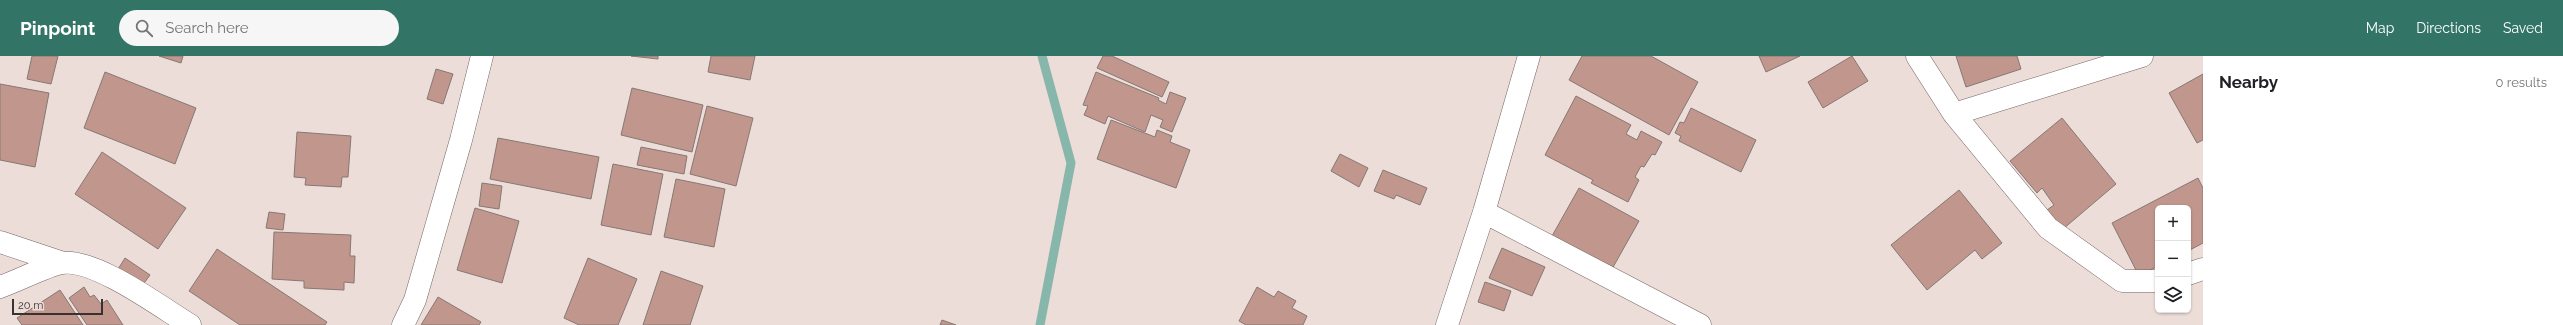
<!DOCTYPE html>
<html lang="en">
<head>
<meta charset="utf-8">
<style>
	:root { --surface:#fff; --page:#f6f6f6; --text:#202124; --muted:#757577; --line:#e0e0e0; --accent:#327567 }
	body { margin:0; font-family:Raleway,sans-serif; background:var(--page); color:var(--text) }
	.controls { position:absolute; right:12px; bottom:12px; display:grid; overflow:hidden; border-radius:6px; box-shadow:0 1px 3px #0004 }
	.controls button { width:36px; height:36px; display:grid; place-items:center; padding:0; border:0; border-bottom:1px solid var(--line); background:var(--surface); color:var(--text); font:20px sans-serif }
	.scale { position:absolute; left:12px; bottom:10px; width:91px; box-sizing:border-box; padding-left:4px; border:2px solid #393231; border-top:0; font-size:11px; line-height:14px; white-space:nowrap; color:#393231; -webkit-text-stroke:3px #edddd9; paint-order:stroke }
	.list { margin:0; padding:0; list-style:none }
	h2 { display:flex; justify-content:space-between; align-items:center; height:52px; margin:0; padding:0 16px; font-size:17px }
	h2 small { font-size:13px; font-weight:400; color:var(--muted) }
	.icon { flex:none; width:22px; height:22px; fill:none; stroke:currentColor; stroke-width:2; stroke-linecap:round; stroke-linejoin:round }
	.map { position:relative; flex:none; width:2203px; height:269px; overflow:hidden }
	header { display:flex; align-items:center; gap:24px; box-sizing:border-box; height:56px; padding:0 20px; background:var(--accent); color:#fff }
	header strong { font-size:19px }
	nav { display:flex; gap:22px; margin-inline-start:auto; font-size:14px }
	.search { width:280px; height:36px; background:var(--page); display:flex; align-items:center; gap:10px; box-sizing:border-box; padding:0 14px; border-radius:22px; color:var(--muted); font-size:15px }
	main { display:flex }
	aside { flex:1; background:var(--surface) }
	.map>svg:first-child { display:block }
</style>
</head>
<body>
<header>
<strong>Pinpoint</strong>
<div class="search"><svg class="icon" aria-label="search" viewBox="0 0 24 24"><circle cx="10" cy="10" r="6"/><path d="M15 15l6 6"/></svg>Search here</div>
<nav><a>Map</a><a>Directions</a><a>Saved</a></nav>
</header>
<main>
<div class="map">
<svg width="2203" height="269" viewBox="0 0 2203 269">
	<rect width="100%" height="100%" fill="#edddd9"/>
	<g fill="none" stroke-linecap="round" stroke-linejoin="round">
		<path stroke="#87b7ab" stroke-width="9" d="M1040,269l31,-162 -29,-107"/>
	</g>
	<path fill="#c1968d" stroke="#867875" d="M32,0h26l-7,28 -24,-5z
		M159,0h24l-2,7z
		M631,0h27v3z
		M711,0h44l-5,24 -42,-8z
		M1103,0h9l57,26 -7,15 -65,-29z
		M1582,0h69l47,26 -29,53 -100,-55z
		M1759,0h41l-34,16z
		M1852,0l16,25 -45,27 -15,-26z
		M1956,0h61l4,13 -55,18z
		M436,13l17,5 -10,30 -16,-5z
		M105,16l91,36 -21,56 -91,-36z
		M1096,16l63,26 -1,2 8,4 4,-12 16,6 -14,34 -12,-5 3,-7 -12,-5 -6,17 -37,-16 -3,8 -21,-9 4,-9 -5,-1z
		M2203,18v66l-6,3 -28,-50z
		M0,28l49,9 -14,74 -35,-7z
		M632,32l71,17 -11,47 -71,-17z
		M1576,40l55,29 -5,9 11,6 4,-9 21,11 -7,13 -3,-1 -8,13 -3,-1 -6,11 4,3 -11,22 -37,-19 2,-3 -48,-25z
		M707,50l46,12 -17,68 -46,-12z
		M1691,52l65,32 -15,32 -62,-31 2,-5 -6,-3 5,-11 4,1z
		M2062,62l54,66 -53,45 -16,-19 7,-5 -12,-17 -5,5 -27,-32z
		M1111,64l44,17 2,-7 15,6 -2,6 20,8 -14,38 -79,-29z
		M297,76l54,4 -3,41h-6l-1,10 -36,-2 1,-7 -12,-1z
		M498,82l101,19 -8,42 -101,-20z
		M641,91l46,9 -3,18 -47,-9z
		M102,96l84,56 -28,41 -83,-55z
		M1340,98l28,14 -9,19 -28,-16z
		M613,108l50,10 -12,61 -50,-10z
		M1383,114l44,18 -7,17 -24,-10 -2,4 -20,-8z
		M2198,122l5,10v55l-15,8v-43h-30v58l-19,10 -27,-53z
		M676,123l49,10 -11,58 -50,-10z
		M482,127l20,3 -3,23 -20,-3z
		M1579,132l60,33 -27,48 -60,-33z
		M1959,134l43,53 -20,16 -7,-9 -48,40 -36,-45z
		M475,152l44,13 -17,62 -45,-13z
		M269,156l16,2 -2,16 -17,-2z
		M274,176l77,3 -1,21h5l-1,27 -10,-1v8l-40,-2v-7l-32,-2z
		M1502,192l43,19 -13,29 -43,-18z
		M217,193l110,73 -2,3h-85l-51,-34z
		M125,202l25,17 -11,15 -24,-16z
		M588,202l49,21 -19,46h-39l-15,-7z
		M661,215l42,15 -13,39h-47z
		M1485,226l26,9 -7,20 -26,-9z
		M84,231l6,10 4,-2 7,9 6,-4 16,25h-36l-18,-27z
		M1257,231l17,10 4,-6 18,10 -4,7 15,8 -4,9h-57l-7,-4z
		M60,234l23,35h-61l-5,-7z
		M438,241l43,25 -2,3h-58z
		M942,264l14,5h-16z"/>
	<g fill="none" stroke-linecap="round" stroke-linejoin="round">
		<defs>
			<path id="street" d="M1917,0l37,58 94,114 74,53h36
				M1954,58l188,-58
				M1484,156l216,113
				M0,186l63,21
				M2188,218l15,-5
				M0,231c15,-5 49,-22 62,-24 33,-5 100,45 128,62
				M403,269l12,-25 46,-160 21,-84
				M1447,269l37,-113 45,-156"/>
		</defs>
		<use href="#street" stroke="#746663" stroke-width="23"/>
		<use href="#street" stroke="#fff" stroke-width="22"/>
	</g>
</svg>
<div class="controls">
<button>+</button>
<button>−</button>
<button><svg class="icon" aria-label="layers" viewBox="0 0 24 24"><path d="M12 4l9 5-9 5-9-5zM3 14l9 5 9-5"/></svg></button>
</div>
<div class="scale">20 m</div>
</div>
<aside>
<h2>Nearby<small>0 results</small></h2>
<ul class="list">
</ul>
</aside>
</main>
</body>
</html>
